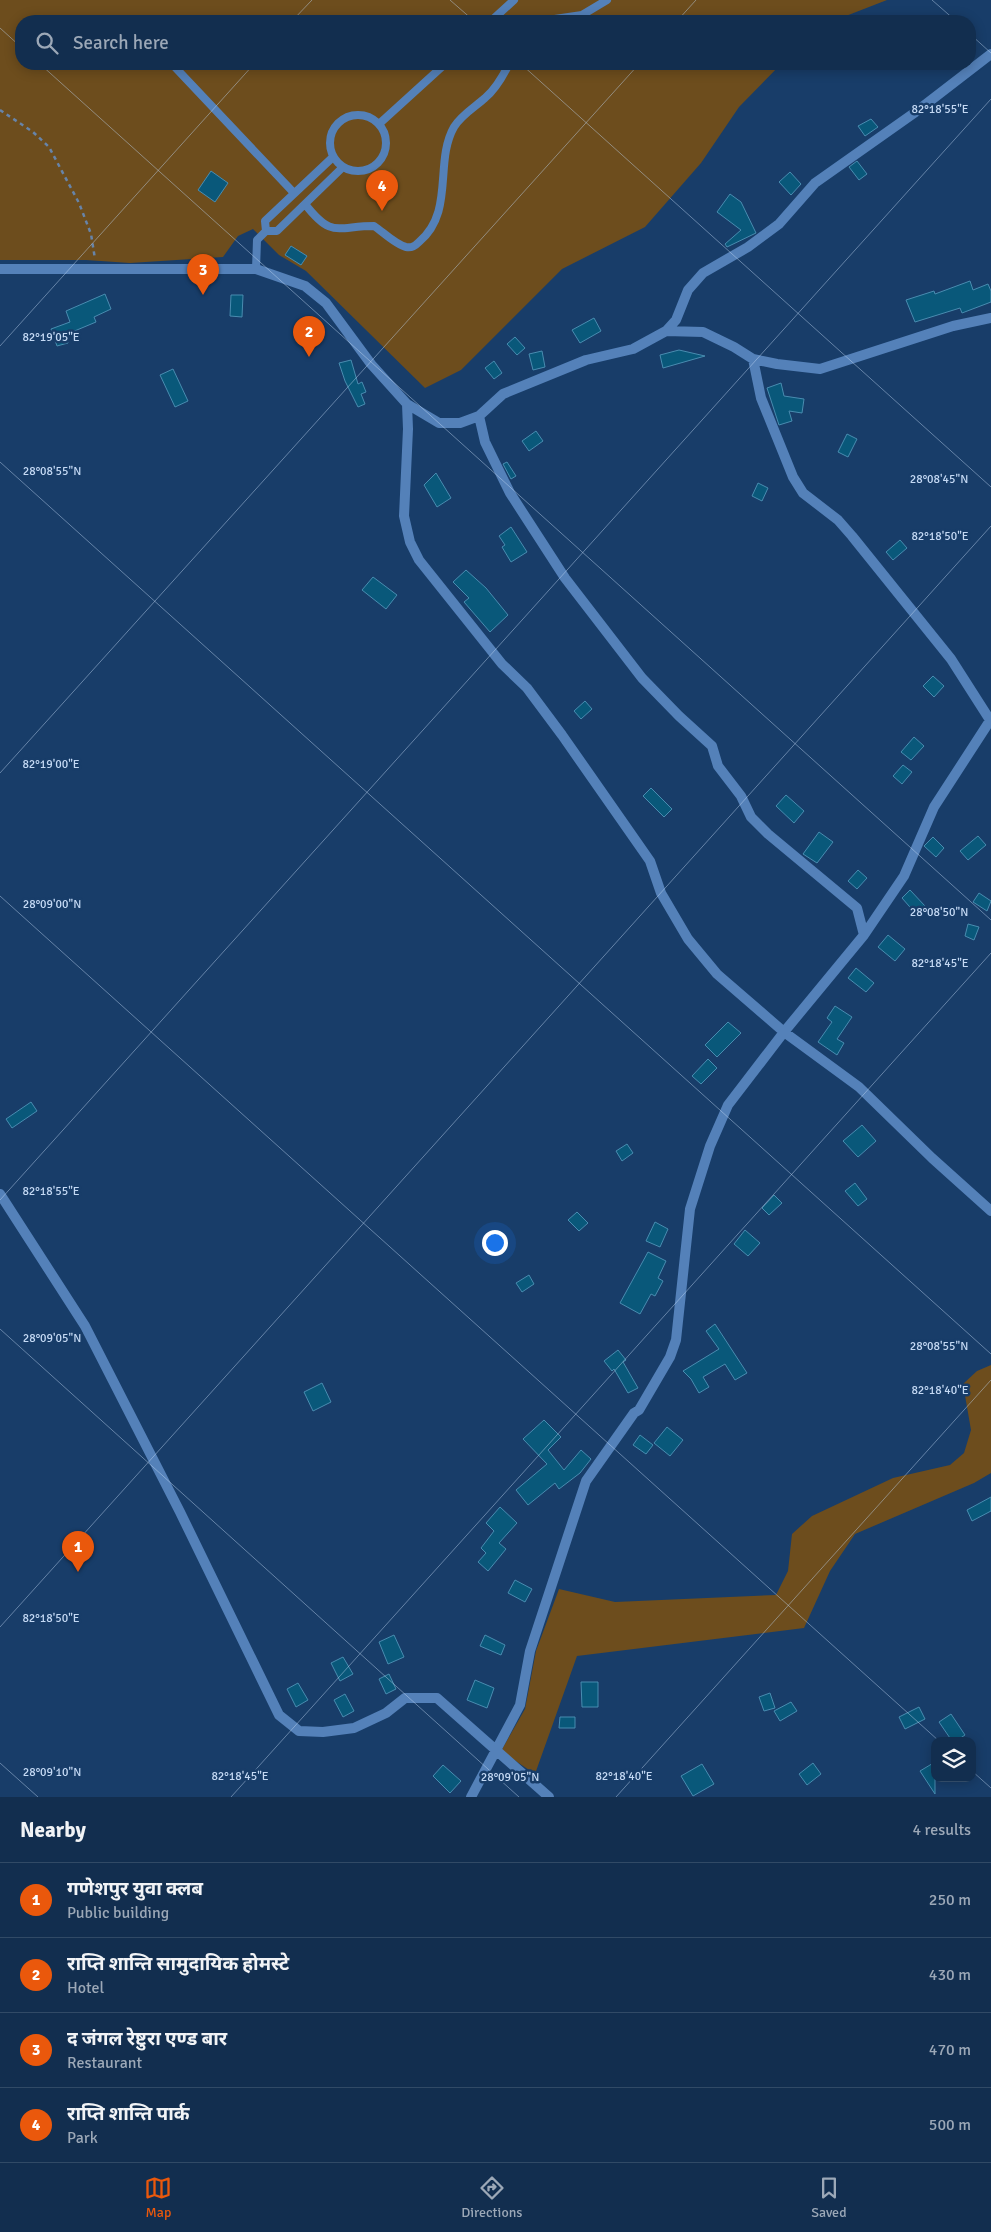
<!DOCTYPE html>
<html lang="en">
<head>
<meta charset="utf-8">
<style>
	:root { --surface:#122e4f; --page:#1f3a59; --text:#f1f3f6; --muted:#9ca8b7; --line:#314a66; --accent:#ea580c }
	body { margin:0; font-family:Signika,"Noto Sans Devanagari",sans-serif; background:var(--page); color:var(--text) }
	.controls { position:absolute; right:15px; bottom:15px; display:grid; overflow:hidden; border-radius:10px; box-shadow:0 2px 12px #0003 }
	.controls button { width:45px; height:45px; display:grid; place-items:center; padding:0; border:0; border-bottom:1px solid var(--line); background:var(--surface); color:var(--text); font:25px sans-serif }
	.you { position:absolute; left:494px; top:1242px; width:18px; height:18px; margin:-12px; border:4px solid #fff; border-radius:50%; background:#1a73e8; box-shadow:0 0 0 8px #1a73e833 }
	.badge { display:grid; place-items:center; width:32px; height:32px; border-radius:50%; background:var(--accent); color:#fff; font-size:16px; font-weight:700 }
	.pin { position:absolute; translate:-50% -41px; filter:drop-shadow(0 1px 2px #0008) }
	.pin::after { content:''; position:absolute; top:26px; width:18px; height:15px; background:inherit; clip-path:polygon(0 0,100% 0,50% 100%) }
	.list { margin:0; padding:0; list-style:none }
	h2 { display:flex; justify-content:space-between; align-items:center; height:65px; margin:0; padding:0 20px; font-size:21px }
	h2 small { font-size:16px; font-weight:400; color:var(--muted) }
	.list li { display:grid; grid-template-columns:32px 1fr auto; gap:15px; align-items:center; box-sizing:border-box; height:75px; padding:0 20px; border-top:1px solid var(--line) }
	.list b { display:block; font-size:19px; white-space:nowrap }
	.list p { margin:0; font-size:16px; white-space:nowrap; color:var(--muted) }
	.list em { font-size:16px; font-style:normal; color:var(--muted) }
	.icon { flex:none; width:28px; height:28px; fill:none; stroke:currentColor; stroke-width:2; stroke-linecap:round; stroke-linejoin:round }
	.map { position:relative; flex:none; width:991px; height:1797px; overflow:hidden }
	.search { position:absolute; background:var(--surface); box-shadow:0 2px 12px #0003; left:15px; right:15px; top:15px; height:55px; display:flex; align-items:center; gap:12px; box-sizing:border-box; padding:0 18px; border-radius:20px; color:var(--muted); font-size:19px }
	.sheet { height:365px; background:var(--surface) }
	nav { display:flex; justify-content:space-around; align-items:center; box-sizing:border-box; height:70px; border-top:1px solid var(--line); background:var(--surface); font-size:14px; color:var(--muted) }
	nav a { display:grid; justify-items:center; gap:2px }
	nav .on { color:var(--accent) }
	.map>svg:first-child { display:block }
</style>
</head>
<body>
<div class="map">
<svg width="991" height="1797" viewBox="0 0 991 1797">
	<rect width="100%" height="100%" fill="#183d69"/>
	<path fill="#6d4d1d" d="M0,0h887l-54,21h-812v43h760l-42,43 -38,56 -56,64 -83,42 -101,101 -36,18 -119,-117 -27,-16 -26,-26 -15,7 -15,21 -93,6 -44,-3h-86z
		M991,1365v108l-17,10 -119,51 -25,37 -26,57 -227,28 -42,118 -34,-23 24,-42 11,-58 23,-62 56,13 161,-7 12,-24 4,-37 20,-18 81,-38 57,-13 14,-12 7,-23 -8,-46 14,-13z"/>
	<path fill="#09587a" stroke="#498cb0" d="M871,119l7,8 -13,9 -7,-10z
		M857,161l10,13 -8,6 -10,-13z
		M211,171l17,12 -13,19 -17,-12z
		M790,172l11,12 -10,11 -12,-13z
		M730,194l11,8 15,31 -29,14 -2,-3 16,-14 -24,-18z
		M291,246l16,10 -6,9 -16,-10z
		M970,281l3,9 15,-6 3,7v11l-29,11 -2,-5 -45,14 -9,-22 28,-9 1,3z
		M105,294l6,15 -17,8 2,5 -31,13 3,8 -11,3 -6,-17 19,-7 -4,-11z
		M231,295h12l-1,22 -12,-1z
		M594,318l7,13 -21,12 -8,-13z
		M515,337l10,11 -8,7 -10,-11z
		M679,350l26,6 -42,12 -3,-13z
		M542,351l3,16 -12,3 -4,-16z
		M351,360l7,24 4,-2 4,10 -5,2 4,10 -7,3 -13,-26 -6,-18z
		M494,361l8,12 -8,6 -9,-11z
		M173,369l15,32 -13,6 -15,-32z
		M781,383l3,13 20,3 -2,14 -13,-2 3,10 -13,4 -12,-37z
		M536,431l7,10 -14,10 -7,-10z
		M847,434l10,5 -9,18 -10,-5z
		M507,462l9,14 -5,3 -8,-15z
		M436,473l15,25 -14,9 -13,-22z
		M758,483l10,5 -6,13 -10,-5z
		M511,527l16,25 -16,10 -9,-15 3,-2 -6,-9z
		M900,540l7,8 -14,12 -7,-8z
		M466,570l20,18 22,27 -18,17 -26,-30 5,-4 -16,-16z
		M373,577l24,18 -11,14 -24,-19z
		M933,676l11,10 -10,11 -11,-11z
		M585,701l7,8 -11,10 -7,-8z
		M914,737l10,9 -13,14 -10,-8z
		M903,765l9,7 -10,12 -9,-8z
		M651,788l21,21 -8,8 -21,-21z
		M786,795l18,16 -10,12 -18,-17z
		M819,832l14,10 -16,21 -14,-9z
		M978,836l8,9 -18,15 -8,-9z
		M933,837l11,11 -8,9 -12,-11z
		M858,870l9,8 -10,11 -9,-8z
		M910,890l15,16 -9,8 -14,-16z
		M979,893l12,8 -4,10 -14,-9z
		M968,924l11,3 -5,13 -9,-4z
		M888,935l17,14 -10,12 -17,-14z
		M856,968l18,15 -8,9 -18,-14z
		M835,1006l17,11 -15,22 7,4 -7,12 -19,-13 14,-20 -5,-4z
		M728,1022l13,11 -24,24 -12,-12z
		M708,1059l9,9 -16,16 -9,-8z
		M31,1102l6,9 -25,17 -6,-9z
		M862,1125l14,16 -18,16 -15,-16z
		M627,1144l6,9 -11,8 -6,-10z
		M855,1183l12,16 -9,7 -13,-15z
		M774,1195l8,8 -13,12 -7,-7z
		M577,1212l11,11 -9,8 -11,-11z
		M655,1222l13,7 -8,18 -14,-6z
		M745,1230l15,13 -12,13 -14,-12z
		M648,1252l18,9 -8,17 5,3 -8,15 -4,-2 -11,20 -20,-11z
		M529,1275l5,9 -12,8 -6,-9z
		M715,1324l32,49 -12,7 -10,-16 -22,13 6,10 -10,6 -8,-14 -8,-8 36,-22 -13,-18z
		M618,1350l8,10 -3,2 15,26 -10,5 -14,-24 -2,2 -8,-10z
		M322,1383l9,19 -18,9 -9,-19z
		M544,1420l17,17 -13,13 16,20 17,-20 10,9 -11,14 -21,16 -4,-6 -27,22 -12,-15 31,-26 -24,-25z
		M667,1427l16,13 -13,16 -16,-13z
		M640,1435l13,10 -7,9 -13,-9z
		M991,1497v14l-19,10 -5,-11z
		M500,1507l17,16 -18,20 7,6 -18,22 -10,-9 8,-9 -5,-5 13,-17 -8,-8z
		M515,1580l17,9 -7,13 -17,-9z
		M394,1635l10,22 -16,7 -9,-22z
		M485,1635l20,10 -4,10 -21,-9z
		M343,1657l10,17 -13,7 -9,-18z
		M389,1674l7,15 -10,5 -7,-15z
		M475,1680l19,8 -7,20 -20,-8z
		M581,1682h17v25h-16z
		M298,1683l10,17 -12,7 -9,-18z
		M770,1693l5,15 -11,3 -5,-14z
		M345,1694l9,17 -11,6 -9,-17z
		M791,1702l6,9 -17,10 -6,-10z
		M919,1707l6,12 -20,10 -6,-12z
		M951,1714l14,21 -9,6h-4l-13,-19z
		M560,1717h15v11h-16z
		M935,1762v32l-15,-23z
		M813,1763l8,11 -14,11 -8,-11z
		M702,1764l12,20 -21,12 -12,-20z
		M443,1765l18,16 -11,12 -17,-17z"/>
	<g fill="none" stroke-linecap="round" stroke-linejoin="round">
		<path stroke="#6784a9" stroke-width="2.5" stroke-dasharray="4 4" stroke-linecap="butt" d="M0,110l33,22 16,15 30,56 12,31 4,25"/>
		<path stroke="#5481b9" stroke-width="8" d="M491,21l23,-21
			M541,21l41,-6 25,-15
			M172,64l122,129
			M330 143a28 28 0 1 1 56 0a28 28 0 1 1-56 0Z
			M379,124l66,-60
			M305,204c27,35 32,22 69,22 9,6 22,19 32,21 6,1 9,-1 13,-5 36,-30 15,-80 35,-115 7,-12 21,-20 31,-29 11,-9 18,-22 24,-34
			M266,231l-1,-10 68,-64
			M256,269l1,-29 9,-9h11l66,-64"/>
		<path stroke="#5481b9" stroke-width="10" d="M0,269h256l49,17 21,17 45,61 36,40 32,19h21l19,-7 24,-22 83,-34 47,-11 33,-18 37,1 31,15 19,12 24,5 43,5 133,-43 38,-8
			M666,331l10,-11 12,-30 15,-17 45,-26 31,-23 36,-41 102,-72 74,-57
			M753,359l8,39 32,79 10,16 35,27 14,16 99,123 39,61
			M407,404l1,25 -4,87 6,26 9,18 83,104 25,24 35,47 88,126 11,32 27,46 29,35 67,58 75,55 73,71 59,53
			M479,416l6,26 25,51 55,85 77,100 37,38 33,30 6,20 23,30 10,21 17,17 89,74 7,27
			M0,1194l85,132 95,186 99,203 20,16 24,1 31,-4 32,-15 19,-15h32l112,99
			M471,1797l49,-92 10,-54 56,-170 48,-68 5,-3 31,-53 6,-17 14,-131 20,-63 18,-41 56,-73 80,-97 40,-59 30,-69 57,-88"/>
	</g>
	<path fill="none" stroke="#c4d9f4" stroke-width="1" stroke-opacity="0.45" d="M450,0l24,21M932,0l24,21M292,21l20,-21M677,21l19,-21M0,28l21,19M970,34l21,19M40,64l951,856M521,64l470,423M0,346l254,-282M0,462l991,892M0,773l639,-709M0,896l939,845M0,1200l991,-1101M0,1329l519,468M0,1627l991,-1101M0,1763l38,34M972,1771l19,17M231,1797l760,-844M616,1797l375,-417"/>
	<g font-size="12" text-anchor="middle" fill="#c4d9f4" stroke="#183d69" stroke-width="5" stroke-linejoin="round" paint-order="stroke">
		<text x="940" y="113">82°18'55"E</text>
		<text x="51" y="341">82°19'05"E</text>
		<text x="52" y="475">28°08'55"N</text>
		<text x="939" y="483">28°08'45"N</text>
		<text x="940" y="540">82°18'50"E</text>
		<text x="51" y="768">82°19'00"E</text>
		<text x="52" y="908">28°09'00"N</text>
		<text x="939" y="916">28°08'50"N</text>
		<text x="940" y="967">82°18'45"E</text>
		<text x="51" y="1195">82°18'55"E</text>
		<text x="52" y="1342">28°09'05"N</text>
		<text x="939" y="1350">28°08'55"N</text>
		<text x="940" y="1394">82°18'40"E</text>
		<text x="51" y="1622">82°18'50"E</text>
		<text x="52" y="1776">28°09'10"N</text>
		<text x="240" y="1780">82°18'45"E</text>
		<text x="624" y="1780">82°18'40"E</text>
		<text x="510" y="1781">28°09'05"N</text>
	</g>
</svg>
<div class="controls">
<button><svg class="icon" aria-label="layers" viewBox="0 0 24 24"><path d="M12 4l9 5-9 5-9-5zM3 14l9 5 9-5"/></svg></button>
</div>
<div class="you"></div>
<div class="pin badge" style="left:78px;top:1572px">1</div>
<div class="pin badge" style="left:309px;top:357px">2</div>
<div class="pin badge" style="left:203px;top:295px">3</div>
<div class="pin badge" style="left:382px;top:211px">4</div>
<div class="search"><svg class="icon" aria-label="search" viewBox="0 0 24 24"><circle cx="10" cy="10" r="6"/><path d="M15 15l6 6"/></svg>Search here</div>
</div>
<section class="sheet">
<h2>Nearby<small>4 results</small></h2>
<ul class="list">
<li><span class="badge">1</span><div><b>गणेशपुर युवा क्लब</b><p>Public building</p></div><em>250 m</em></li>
<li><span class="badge">2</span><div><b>राप्ति शान्ति सामुदायिक होमस्टे</b><p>Hotel</p></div><em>430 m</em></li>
<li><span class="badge">3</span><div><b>द जंगल रेष्टुरा एण्ड बार</b><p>Restaurant</p></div><em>470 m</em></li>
<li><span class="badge">4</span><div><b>राप्ति शान्ति पार्क</b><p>Park</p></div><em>500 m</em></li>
</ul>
</section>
<nav>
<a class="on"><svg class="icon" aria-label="map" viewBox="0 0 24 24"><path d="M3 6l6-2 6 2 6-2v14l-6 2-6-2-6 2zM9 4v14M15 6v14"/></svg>Map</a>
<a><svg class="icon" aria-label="directions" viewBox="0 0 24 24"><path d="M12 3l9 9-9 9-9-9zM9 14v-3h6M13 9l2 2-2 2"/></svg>Directions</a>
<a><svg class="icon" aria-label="saved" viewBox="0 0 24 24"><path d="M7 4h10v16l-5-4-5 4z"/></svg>Saved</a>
</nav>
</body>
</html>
